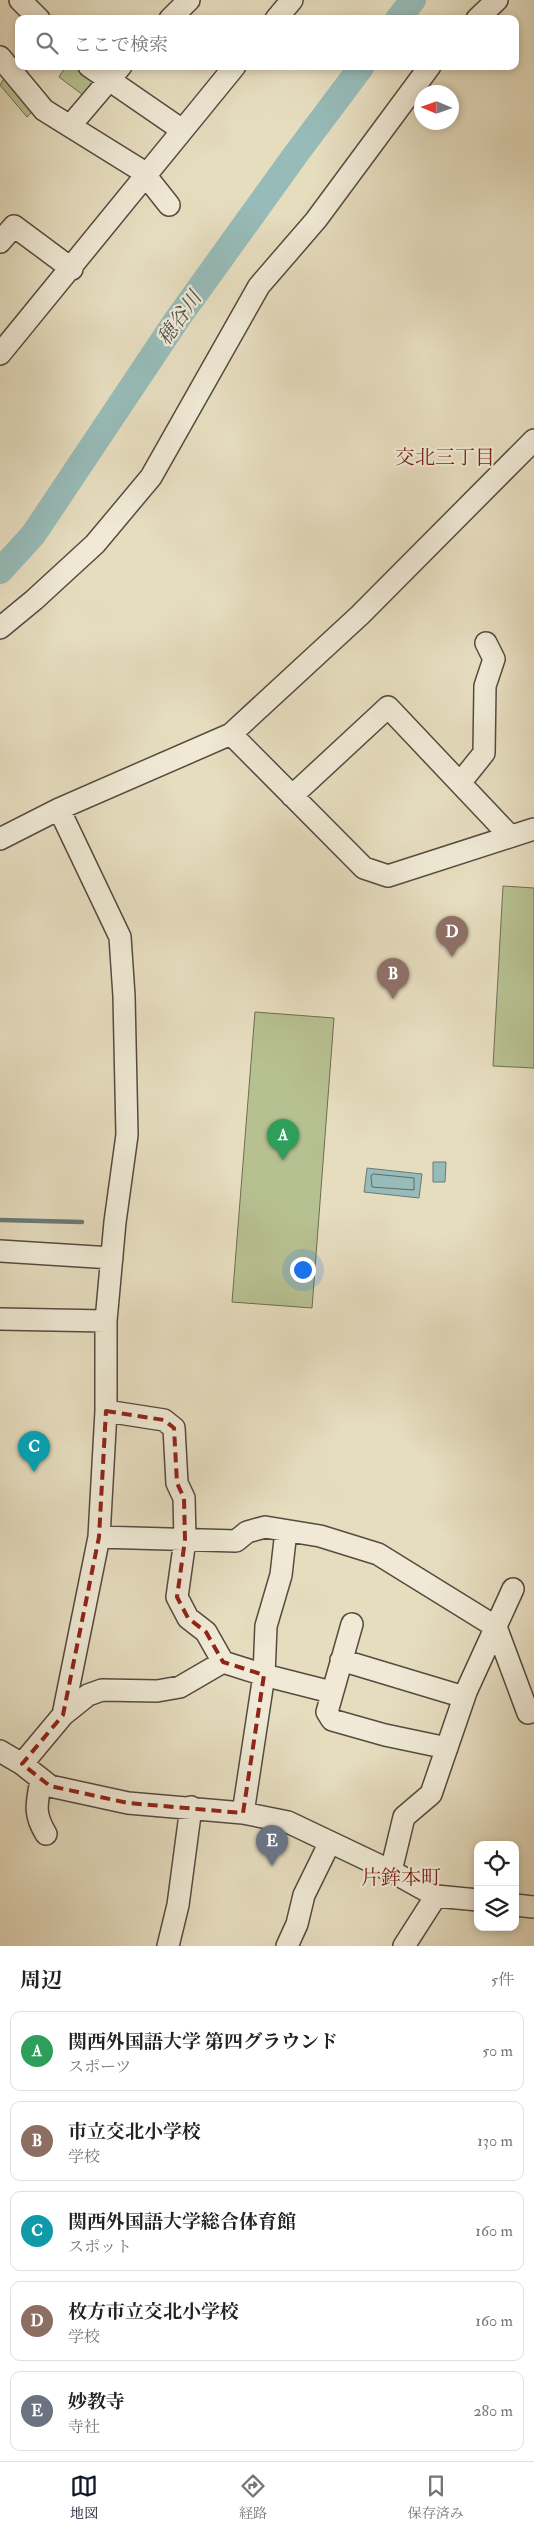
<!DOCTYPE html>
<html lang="ja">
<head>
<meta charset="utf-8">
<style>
	:root { --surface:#fff; --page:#f6f6f6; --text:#222; --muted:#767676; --line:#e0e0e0; --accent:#111827 }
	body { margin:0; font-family:"IM FELL Double Pica","Noto Serif JP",serif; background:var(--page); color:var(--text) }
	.controls { position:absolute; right:15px; bottom:15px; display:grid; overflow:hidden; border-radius:10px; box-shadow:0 2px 8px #0003 }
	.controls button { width:45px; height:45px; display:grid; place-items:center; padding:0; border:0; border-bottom:1px solid var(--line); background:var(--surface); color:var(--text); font:25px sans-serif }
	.compass { position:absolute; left:414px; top:85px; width:45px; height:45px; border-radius:50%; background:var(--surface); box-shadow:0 2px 8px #0003; rotate:272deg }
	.you { position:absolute; left:302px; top:1269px; width:18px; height:18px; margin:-12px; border:4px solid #fff; border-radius:50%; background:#1a73e8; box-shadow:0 0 0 8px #1a73e833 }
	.badge { display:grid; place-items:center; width:32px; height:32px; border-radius:50%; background:var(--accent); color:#fff; font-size:16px; font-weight:700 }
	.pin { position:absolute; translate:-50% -41px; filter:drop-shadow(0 1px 2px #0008) }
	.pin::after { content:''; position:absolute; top:26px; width:18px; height:15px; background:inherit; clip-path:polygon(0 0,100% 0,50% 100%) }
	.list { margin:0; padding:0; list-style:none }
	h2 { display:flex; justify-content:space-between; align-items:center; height:65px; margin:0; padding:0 20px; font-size:21px }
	h2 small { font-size:16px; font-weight:400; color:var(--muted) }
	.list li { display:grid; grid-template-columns:32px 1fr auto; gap:15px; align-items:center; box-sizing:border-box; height:80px; margin:0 10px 10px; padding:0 10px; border:1px solid var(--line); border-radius:10px }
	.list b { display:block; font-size:19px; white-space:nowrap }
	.list p { margin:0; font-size:16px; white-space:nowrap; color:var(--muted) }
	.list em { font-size:16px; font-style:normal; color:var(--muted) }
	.icon { flex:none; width:28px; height:28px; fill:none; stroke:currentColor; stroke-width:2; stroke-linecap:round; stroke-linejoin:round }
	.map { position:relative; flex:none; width:534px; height:1946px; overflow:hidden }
	.search { position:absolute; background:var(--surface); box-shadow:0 2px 8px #0003; left:15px; right:15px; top:15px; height:55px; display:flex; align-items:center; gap:12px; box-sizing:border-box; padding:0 18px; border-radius:10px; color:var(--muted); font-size:19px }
	.sheet { height:515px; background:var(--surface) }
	nav { display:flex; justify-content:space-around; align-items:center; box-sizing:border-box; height:70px; border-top:1px solid var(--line); background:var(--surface); font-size:14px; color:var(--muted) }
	nav a { display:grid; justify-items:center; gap:2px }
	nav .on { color:var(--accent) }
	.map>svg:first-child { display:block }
</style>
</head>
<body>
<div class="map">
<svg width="534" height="1946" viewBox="0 0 534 1946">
	<rect width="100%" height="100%" fill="#e6ddbf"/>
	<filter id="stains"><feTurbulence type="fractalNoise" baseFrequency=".004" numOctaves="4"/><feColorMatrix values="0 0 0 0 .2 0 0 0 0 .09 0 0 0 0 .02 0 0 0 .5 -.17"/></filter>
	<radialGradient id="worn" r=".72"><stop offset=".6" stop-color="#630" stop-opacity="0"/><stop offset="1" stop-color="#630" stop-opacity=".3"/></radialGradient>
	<path fill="#b7c091" stroke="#6e6d53" d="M66,66h12l21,16 -12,16 -28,-21z
		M5,77l29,33 -7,7 -27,-32z
		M503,886l31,2v180l-41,-2z
		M255,1012l79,6 -22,290 -80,-6z"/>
	<path fill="#97bbb8" stroke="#697b77" d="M433,1162h13l-1,20h-12z
		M367,1168l55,6 -3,24 -55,-6z"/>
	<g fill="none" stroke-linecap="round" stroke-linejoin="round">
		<path stroke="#5e6a66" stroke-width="1" d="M374,1174l40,4v12l-42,-3 -1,-11z"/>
		<path stroke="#697b77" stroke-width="4.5" d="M0,1220l82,2"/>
		<path stroke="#97bbb8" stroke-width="26" d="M398,19l15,-19
			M0,571l33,-36 145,-217 118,-164 66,-88"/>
		<defs>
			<path id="minor" d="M20,0l19,19
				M170,19l19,-19
				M276,19l16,-19
				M477,19l20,-19
				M0,57l44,53 103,64
				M89,66l93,64
				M70,126l51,-60
				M146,176l23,29
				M0,242l14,-16 58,43
				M0,354l235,-288
				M0,628l34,-28 61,-56 56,-67 108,-191 57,-66 114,-154
				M231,734l133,134 24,8 146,-47
				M460,783l24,-30 1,-67 9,-27 -8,-16
				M292,796l96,-89 122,129
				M0,839l59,-30 172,-75 129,-119 174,-175
				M0,1251l112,7
				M0,1319l106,2
				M106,1411l58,9 10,8 3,55 7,15 1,42 -8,57 11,21 18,14 17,30 41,13 -21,138
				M286,1531l-5,44 -15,51 -2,49 67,17
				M99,1537l137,4 11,-9 18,-5 55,9 58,18 118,73 32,86
				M352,1624l-25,88 5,8 53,15 62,13
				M341,1660l123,37
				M63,1715l25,-20 14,-5 55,1 23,-4 43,-25
				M0,1751l22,13 28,22 78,17 115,10 45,9 103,49 45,25 42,4
				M22,1764l41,-49 36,-178 7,-126v-90l9,-99 12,-87 -3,-139 -4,-59 -61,-128
				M41,1780c-4,23 -8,33 5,54
				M391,1871l13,-54 27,-23 35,-102 47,-103
				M515,1905l19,2
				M168,1946l10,-41 13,-98
				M287,1946l10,-22 7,-29 26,-53
				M404,1946l32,-50"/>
		</defs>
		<use href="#minor" stroke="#554b40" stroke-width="24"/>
		<use href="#minor" stroke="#efe9d5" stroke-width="21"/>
	</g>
	<path fill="none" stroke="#8f2418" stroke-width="4" stroke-dasharray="10 6" stroke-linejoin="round" d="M106,1411l58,9 10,8 3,55 7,15 1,42 -8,57 11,21 18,14 17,30 41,13 -21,138 -115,-10 -78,-17 -28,-22 41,-49 36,-178z"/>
	<g text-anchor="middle" stroke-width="4.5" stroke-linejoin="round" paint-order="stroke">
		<g font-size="20" font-style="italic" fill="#4d524e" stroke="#efe9d5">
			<text transform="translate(179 318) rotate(-55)" y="7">穂谷川</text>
		</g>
		<g font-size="20" fill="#7a1f14" stroke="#efe9d5">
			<text x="445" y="464">交北三丁目</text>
			<text x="401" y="1884">片鉾本町</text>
		</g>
	</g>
	<rect width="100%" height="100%" filter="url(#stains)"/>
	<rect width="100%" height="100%" fill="url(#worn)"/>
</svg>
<div class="controls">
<button><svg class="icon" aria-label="locate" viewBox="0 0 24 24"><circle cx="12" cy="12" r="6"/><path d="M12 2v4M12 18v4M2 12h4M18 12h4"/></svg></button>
<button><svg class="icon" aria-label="layers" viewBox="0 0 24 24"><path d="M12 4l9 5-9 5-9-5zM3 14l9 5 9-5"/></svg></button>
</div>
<svg class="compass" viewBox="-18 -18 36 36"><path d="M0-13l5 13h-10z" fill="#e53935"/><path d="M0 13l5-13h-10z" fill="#767676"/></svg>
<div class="you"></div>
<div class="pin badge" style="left:283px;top:1160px;background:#2e9e5b">A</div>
<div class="pin badge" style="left:393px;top:999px;background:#8d6e63">B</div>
<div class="pin badge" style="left:34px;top:1472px;background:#0f9aa8">C</div>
<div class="pin badge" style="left:452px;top:957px;background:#8d6e63">D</div>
<div class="pin badge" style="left:272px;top:1866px;background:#6b7280">E</div>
<div class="search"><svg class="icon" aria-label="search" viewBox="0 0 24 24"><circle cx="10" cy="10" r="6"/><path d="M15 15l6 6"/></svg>ここで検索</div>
</div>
<section class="sheet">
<h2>周辺<small>5件</small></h2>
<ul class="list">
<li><span class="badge" style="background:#2e9e5b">A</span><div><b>関西外国語大学 第四グラウンド</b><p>スポーツ</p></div><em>50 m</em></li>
<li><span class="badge" style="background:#8d6e63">B</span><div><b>市立交北小学校</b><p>学校</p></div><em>130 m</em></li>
<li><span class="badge" style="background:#0f9aa8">C</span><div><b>関西外国語大学総合体育館</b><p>スポット</p></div><em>160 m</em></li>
<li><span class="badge" style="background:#8d6e63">D</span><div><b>枚方市立交北小学校</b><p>学校</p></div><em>160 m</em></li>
<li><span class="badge" style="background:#6b7280">E</span><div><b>妙教寺</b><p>寺社</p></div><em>280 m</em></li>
</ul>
</section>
<nav>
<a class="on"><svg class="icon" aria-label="map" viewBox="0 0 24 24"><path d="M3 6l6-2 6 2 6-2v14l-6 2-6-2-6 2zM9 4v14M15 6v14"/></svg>地図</a>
<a><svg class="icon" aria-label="directions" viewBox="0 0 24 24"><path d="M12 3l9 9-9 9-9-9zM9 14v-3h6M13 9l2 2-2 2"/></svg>経路</a>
<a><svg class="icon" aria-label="saved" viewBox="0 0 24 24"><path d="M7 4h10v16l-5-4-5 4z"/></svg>保存済み</a>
</nav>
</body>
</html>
